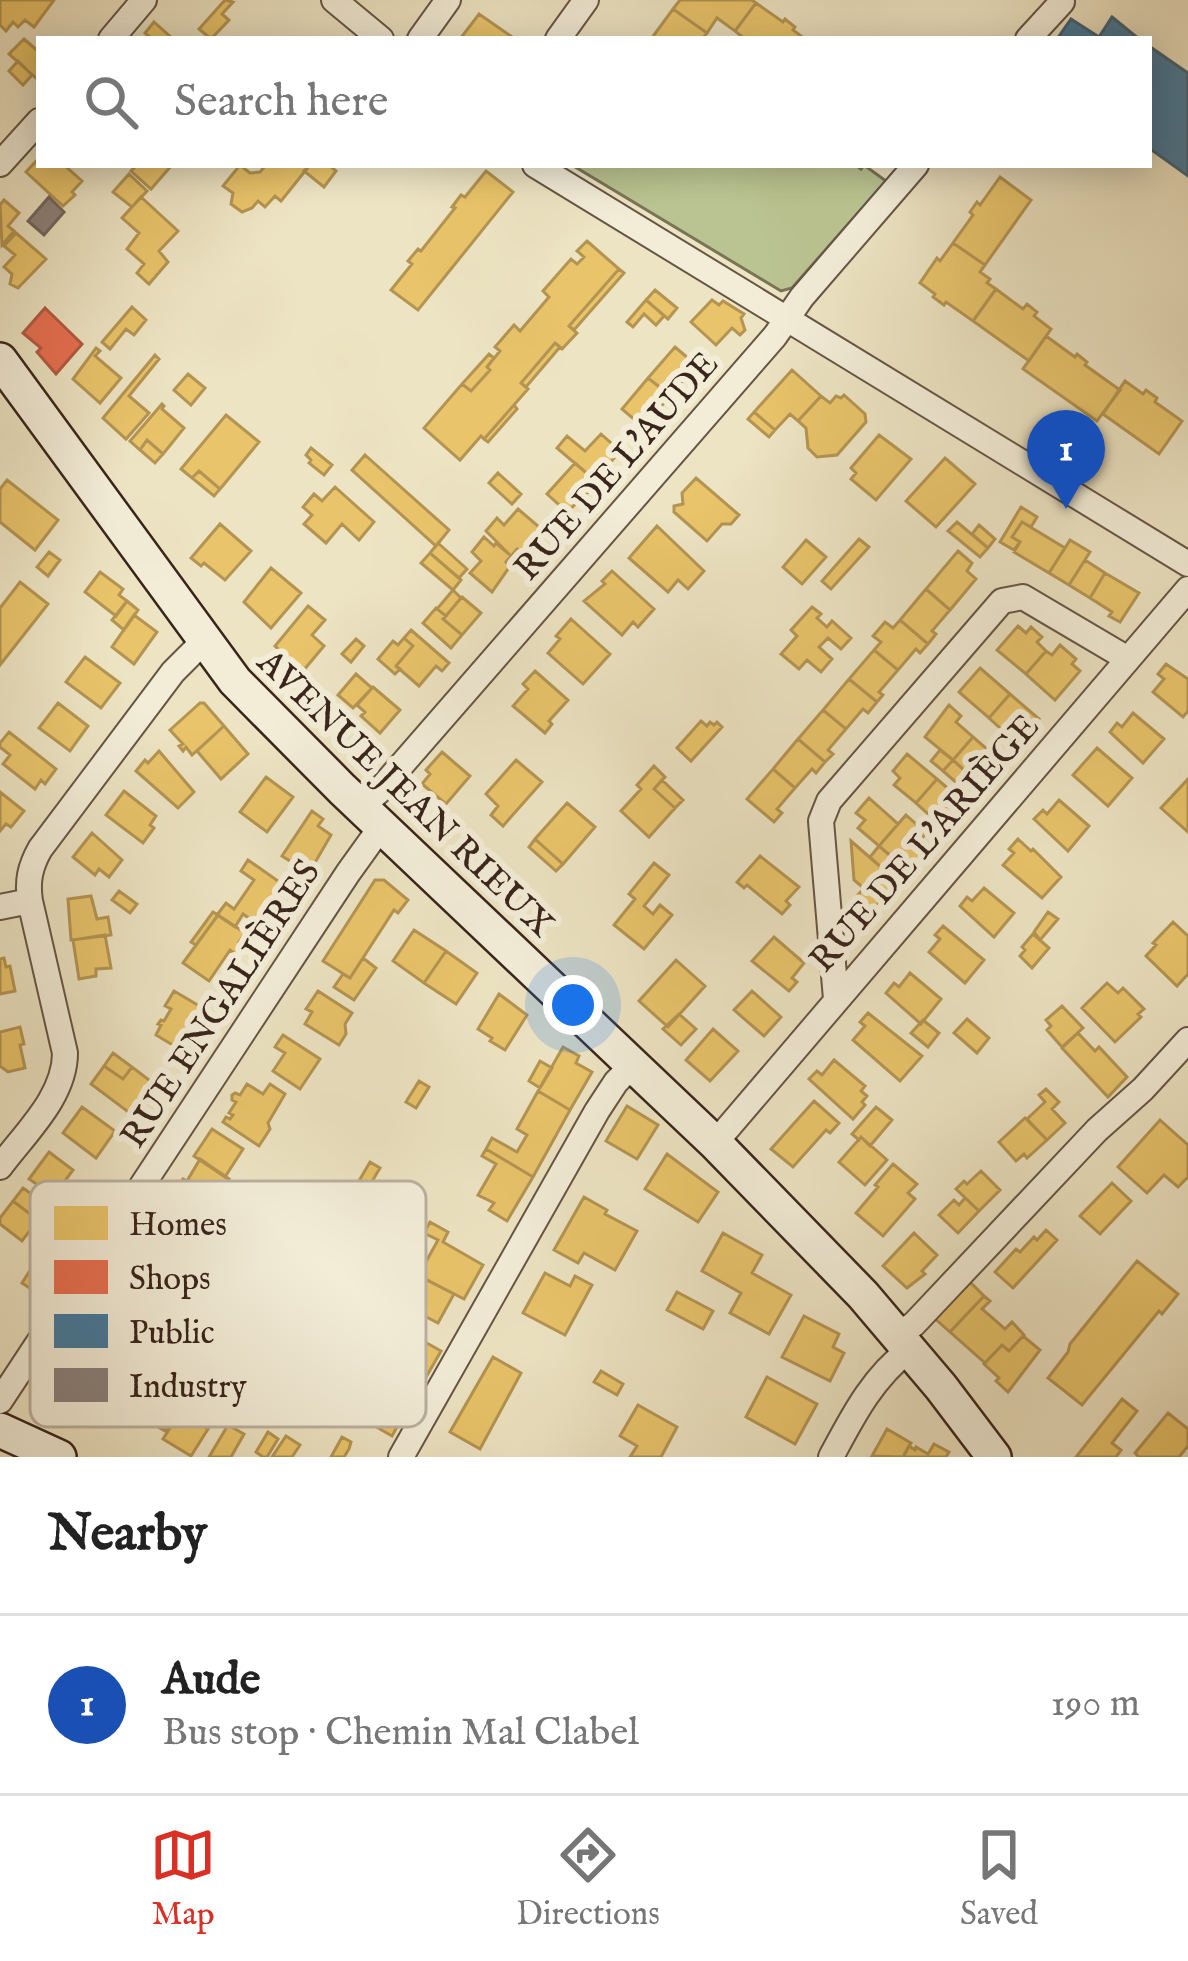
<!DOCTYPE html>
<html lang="en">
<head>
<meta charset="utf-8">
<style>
	:root { --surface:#fff; --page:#f2f2f2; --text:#222; --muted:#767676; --line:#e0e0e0; --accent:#d93025 }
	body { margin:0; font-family:"IM FELL English",serif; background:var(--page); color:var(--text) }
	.you { position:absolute; left:573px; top:1005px; width:42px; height:42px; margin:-30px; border:9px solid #fff; border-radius:50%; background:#1a73e8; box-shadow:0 0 0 18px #1a73e833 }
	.badge { display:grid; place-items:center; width:78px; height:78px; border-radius:50%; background:var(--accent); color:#fff; font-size:39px; font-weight:700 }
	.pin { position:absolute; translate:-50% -99px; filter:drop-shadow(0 3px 6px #0008) }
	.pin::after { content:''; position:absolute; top:63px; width:42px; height:36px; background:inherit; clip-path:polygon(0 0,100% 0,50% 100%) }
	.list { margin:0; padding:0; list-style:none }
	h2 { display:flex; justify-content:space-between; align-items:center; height:156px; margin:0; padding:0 48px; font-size:51px }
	h2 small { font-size:39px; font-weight:400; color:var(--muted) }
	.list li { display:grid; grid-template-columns:78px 1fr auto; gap:36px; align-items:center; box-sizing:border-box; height:180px; padding:0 48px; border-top:3px solid var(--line) }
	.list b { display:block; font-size:45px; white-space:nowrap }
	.list p { margin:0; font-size:39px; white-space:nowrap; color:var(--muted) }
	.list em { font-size:39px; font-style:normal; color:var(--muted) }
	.icon { flex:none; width:66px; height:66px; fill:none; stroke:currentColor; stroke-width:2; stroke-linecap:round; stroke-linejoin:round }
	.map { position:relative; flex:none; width:1188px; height:1457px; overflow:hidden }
	.search { position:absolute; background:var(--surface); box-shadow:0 6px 30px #0003; left:36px; right:36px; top:36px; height:132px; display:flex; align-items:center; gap:30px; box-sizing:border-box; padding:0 42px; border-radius:0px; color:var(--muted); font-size:45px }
	.sheet { height:336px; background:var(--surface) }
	nav { display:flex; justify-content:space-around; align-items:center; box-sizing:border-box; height:168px; border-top:3px solid var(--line); background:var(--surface); font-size:33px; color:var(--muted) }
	nav a { display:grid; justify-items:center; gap:6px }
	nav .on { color:var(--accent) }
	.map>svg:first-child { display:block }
</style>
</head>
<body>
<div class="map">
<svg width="1188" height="1457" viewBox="0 0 1188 1457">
	<rect width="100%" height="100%" fill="#ede4c3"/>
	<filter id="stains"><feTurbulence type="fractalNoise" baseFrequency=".00167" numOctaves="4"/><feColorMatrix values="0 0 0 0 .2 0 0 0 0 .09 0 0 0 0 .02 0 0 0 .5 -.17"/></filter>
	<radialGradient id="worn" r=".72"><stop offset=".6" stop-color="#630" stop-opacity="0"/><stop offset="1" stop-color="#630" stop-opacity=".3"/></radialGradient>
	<path fill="#bac492" stroke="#7a7456" stroke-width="3" d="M572,165h284l5,4 3,-4 22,16 -94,107 -11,3z"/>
	<path fill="#e9c46a" stroke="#b49452" stroke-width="3" d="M0,0h54l-20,27 -9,-7 -7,7 -5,-5 -7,9 -6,-6z
		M225,0l8,2 -11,12 7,6 -18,19 -12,-10z
		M680,0h72l4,3 -21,28 -18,-13 -10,15 -34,-24z
		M756,3l27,19 2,-3 10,8 -2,3 12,9h-60l-10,-8z
		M673,9l34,24 -5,6h-51z
		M479,14l36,25h-55z
		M154,22l19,17h-21l-7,-6z
		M24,39l15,13v23l-3,3 -27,-24z
		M18,61l14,14 -9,10 -14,-14z
		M39,158v7h25l18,16 -10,11 3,3 -12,11 -37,-34z
		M137,165h35l-21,24 -20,-18z
		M240,165l10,8 10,-1 6,-7h44l-29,36 -6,-5 -10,11 -7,-6 -6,7 -10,4 -11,-8 2,-11 -10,-7z
		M310,165h19l7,6 -12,16 -20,-16z
		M486,171l27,21 -95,118 -27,-20 21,-26 -4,-3 10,-12 3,2 34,-43 -3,-1 9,-12 4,2z
		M129,174l18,17 -15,16 -19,-15z
		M1000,177l31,23 -46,65 -32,-22 20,-28 -3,-3 7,-10 3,3z
		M141,197l37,34 -19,20 9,11 -19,22 -12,-11 7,-9 -17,-15 12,-16 -17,-15z
		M4,200l15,13 -11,13 6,5 -12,14 -2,-40z
		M16,233l30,26 -28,29 -8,-4 2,-10 -8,-7 11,-12 -11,-9z
		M587,241l32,28 -50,57 8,7 -15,16 -7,-6 -34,40 7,6 -44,50 -3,-3 -21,24 -36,-32 38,-44 9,7 19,-21 -3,-3 13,-16 -5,-4 19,-22 6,6 29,-34 -6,-6 28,-32 6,5 7,-7 -7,-6z
		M953,243l32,22 -5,7 10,7 -3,4 9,6 -23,32 -27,-19 -2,3 -11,-8 2,-3 -15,-11 17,-25 3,3z
		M619,269l5,4 -50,57 -5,-4z
		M996,289l27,20 4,-5 10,8 -3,4 17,13 -22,32 -56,-40z
		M655,290l22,18 -9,11 -22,-19z
		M646,300l18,16 -8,9 -12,-11 -11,13 -6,-5z
		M712,300l7,5 4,-4 21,13 -3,4 4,12 -5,5 -8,-7 -16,17 -25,-23z
		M132,307l14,13 -12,15 -8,-6 -16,20 -8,-7z
		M1046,336l29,21 2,-3 10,8 -2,3 35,25 -23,31 -74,-52z
		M555,343l5,4 -34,40 -5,-4z
		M675,347l20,17 -24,32 -23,-18z
		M96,348l4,3 -5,5 26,22 -21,25 -27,-24z
		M489,354l5,4 -7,9 3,3 -19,21 -9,-7z
		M155,355l4,4 -30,37 20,17 -23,26 -23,-21z
		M792,370l29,26 -23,25 -8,-7 -15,16 -21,-18z
		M188,374l17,14 -14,17 -17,-15z
		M648,378l23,18 -29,30 -20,-17z
		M1125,381l18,13 3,-4 11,8 -2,4 27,19 -23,33 -56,-40z
		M844,395l21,19 1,8 -29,33 -20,2 -9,-9 -2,-20 -8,-7 23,-25 9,7 6,-7 5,2z
		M162,404l2,2 -2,3 22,19 -21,26 -16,-14 -7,10 -10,-9z
		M514,405l3,4 -29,33 -4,-3z
		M754,412l21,18 -6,7 -21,-18z
		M226,415l33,27 -39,47 -21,-18 -7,7 -11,-9z
		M601,434l19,17 -16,19 3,3 -9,10 -41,-35 10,-12 18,15z
		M879,435l32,24 -35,41 -25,-21 5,-6 -5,-5z
		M147,440l16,14 -8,9 -15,-13z
		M311,448l21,17 -8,10 -15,-12 2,-3 -5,-5z
		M365,455l84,75 -13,16 -84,-76z
		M945,458l30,26 -39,43 -30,-26z
		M575,463l23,20 -31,29 -20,-18z
		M199,471l21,18 -6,7 -22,-18z
		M498,473l23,21 -9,10 -23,-21z
		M696,478l43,37 -8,9h-9l-15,17 -33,-29v-6l9,-2 -1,-11z
		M7,480l51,40 -23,30 -35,-28v-33z
		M335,487l39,35 -15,18 -17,-16 -16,19 -22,-19 8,-9 -9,-8 11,-13 8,7z
		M1021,507l16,10 -6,10 -9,-5 -10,15 8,5 -6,8 -14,-8z
		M518,509l27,23 -23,21 -5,-4 -6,7 -25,-25 11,-13 7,7z
		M957,522l31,26 -8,9 -32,-26z
		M1022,522l43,26 -16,25 -35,-21 6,-10 -8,-5z
		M220,524l31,27 -26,29 -21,-17 -3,3 -10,-8z
		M979,525l16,14 -7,9 -16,-14z
		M657,526l47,45 -16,18 -10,-9 -10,12 -39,-34z
		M484,537l10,9 2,-3 15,13 -5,6 4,4 -18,26 -22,-19 11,-12 -9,-9z
		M859,539l10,8 -38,42 -9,-8z
		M806,540l20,17 -24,27 -19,-17z
		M1070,540l20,12 -21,33 -20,-12z
		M438,543l29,26 -8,9 -29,-25z
		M958,551l14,12 -5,8 9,8 -26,31 -24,-21z
		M49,552l11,8 -12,16 -11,-9z
		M430,553l31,27 -8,10 -32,-27z
		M1085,560l20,13 -15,25 -21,-13z
		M271,568l30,25 -30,35 -27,-26z
		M612,571l42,38 -16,18 -5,-5 -11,13 -38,-34 21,-17 -3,-3z
		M100,572l23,17 -4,6 8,6 -11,15 -31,-24z
		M1105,573l34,20 -19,29 -11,-6 3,-4 -22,-14z
		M20,582l28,22 -48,61v-57z
		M926,589l24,21 -18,21 4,3 -8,10 -28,-24z
		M453,590l8,8 -15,18 -9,-7z
		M462,597l19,16 -19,22 -19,-16z
		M127,601l11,9 -14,20 -12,-10z
		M308,606l17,14 -13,15 12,11 -21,25 -28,-25z
		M812,607l9,7 -4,4 10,9 5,-6 19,17 -10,11 -13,-11 -9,9 13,12 -11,13 -14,-12 -8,9 -18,-15 16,-18 -6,-6z
		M436,608l10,8 -3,3 19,16 -11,13 -28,-25z
		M134,615l23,17 -23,32 -22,-17z
		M571,619l39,35 -27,30 -35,-31 12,-14 -4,-3z
		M900,620l28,24 -8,9 -4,-4 -18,21 -24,-20 7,-8 -8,-6 12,-14 8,6z
		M1018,626l8,7 5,-6 11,10 -5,5 9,9 -20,23 -29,-24z
		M411,630l38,33 -7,8 -6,-5 -17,20 -23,-20 17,-20 -9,-8z
		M404,638l9,8 -17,20 4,3 -5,5 -17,-15 15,-18 5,4z
		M356,639l8,7 -13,16 -9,-8z
		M1060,645l16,14 -4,5 8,7 -25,29 -29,-26 20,-23 6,4z
		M874,650l24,20 -19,22 4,3 -6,7 -28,-23z
		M85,657l35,26 -19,25 -35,-26z
		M1166,664l22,15v32l-5,6 -30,-25 11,-13 -6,-5z
		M980,668l30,26 -21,24 -30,-26z
		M535,671l33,29 -19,21 3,3 -7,9 -32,-27 15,-17 -5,-5z
		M356,674l16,14 -19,20 -15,-13z
		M849,679l28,23 -9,11 -5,-4 -17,20 -23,-19z
		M373,687l27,23 -20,23 -19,-17 4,-4 -8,-7z
		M1010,694l29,25 -13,15 -9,-7 -8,9 -20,-18z
		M58,703l30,23 -18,25 -31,-23z
		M200,703h4l20,23 -32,29 -6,-8 -3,4 -4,-5 4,-2 -13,-14z
		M949,705l12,11 -5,6 17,15 -20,23 -28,-23z
		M823,710l23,19 -18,21 5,4 -8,8 -27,-23z
		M1133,713l31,26 -21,24 -33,-31 7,-9 5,4z
		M701,721l6,5 3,-4 4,3 3,-3 5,5 -31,34 -14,-13z
		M224,726l24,28 -27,25 -24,-28z
		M9,732l47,37 -11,15 -4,-4 -6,9 -32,-25 7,-9 -10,-8v-4z
		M973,737l29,25 -14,18 -9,-8 -5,7 -21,-19z
		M798,739l27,23 -9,11 -4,-4 -17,19 -22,-19z
		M1097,748l35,30 -24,28 -35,-31z
		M940,750l13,10 -10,11 -12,-10z
		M159,751l35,41 -16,16 -42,-37 9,-11 3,3z
		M442,752l28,24 -24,28 -24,-20 8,-10 -4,-4z
		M907,754l30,25 -21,24 -22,-18 6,-7 -7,-7z
		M516,760l26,22 -39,44 -12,-11 7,-9 -12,-12z
		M953,760l14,13 -9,11 -15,-13z
		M654,766l11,11 -11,12 21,19 -26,29 -28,-26 20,-22 -4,-4z
		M773,769l22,19 -18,21 5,4 -8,9 -27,-23z
		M266,777l27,20 -26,35 -27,-20z
		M937,779l29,25 -15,17 -9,-7 -6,7 -20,-18z
		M1188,779v53l-27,-24z
		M662,780l21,20 -8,8 -21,-19z
		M124,791l32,25 -6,9 4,3 -11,15 -37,-28z
		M0,792l24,19 -13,16 -5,-3 -6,7z
		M869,798l29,26 -19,22 -21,-18 7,-8 -9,-7z
		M1059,800l30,26 -21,25 -34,-32 9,-9 4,4z
		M567,803l28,24 -32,37 -28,-25z
		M312,811l11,8 -5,7 13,9 -22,38 -27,-17z
		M906,815l20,18 -7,9 9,7 -19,23 -30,-26z
		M92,833l30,27 -13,17 -10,-8 -4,6 -22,-18z
		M535,839l28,25 -7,7 -27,-24z
		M1018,839l13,12 2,-2 28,28 -19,21 -39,-33 11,-12 -5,-4z
		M851,841l47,41 -18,20 -26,-22z
		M879,846l19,16 -9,12 -19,-17z
		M760,856l39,31 -13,14 4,4 -8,9 -35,-29 -3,3 -7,-6z
		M248,860l40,28 -27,39 -18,-13 -8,13 -18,-12 9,-12 8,6 20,-29 -13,-9z
		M654,863l15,12 -25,31 9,8 7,-9 12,10 -28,34 -30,-24 21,-26 -6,-5z
		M375,880h9l24,20 -10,13 -4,-3 -44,68 -27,-17z
		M864,888l16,14 -8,9 -16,-14z
		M984,888l30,25 -20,24 -34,-31 7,-9 5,4z
		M119,891l18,13 -7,9 -18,-13z
		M91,896l6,23 11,-2 3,18 -40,5 -3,-41z
		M213,912l5,3 -22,30 -5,-3z
		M1048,912l10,7 -18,21 -6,-8z
		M218,915l27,18 -6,9 5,3 -7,10 -7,-5 -21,31 -26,-18z
		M1173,922l15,14v38l-11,12 -31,-30 10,-11 -3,-2z
		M943,926l41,34 -19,23 -36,-31 11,-13 -5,-4z
		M414,930l32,21 -22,32 -31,-22z
		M1033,934l16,14 -17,20 -12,-12 5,-6 -3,-3z
		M105,935l6,33 -15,1v7l-17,3 -6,-39z
		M774,937l30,26 -12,15 5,4 -8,9 -37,-30z
		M446,951l31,22 -21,31 -32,-21z
		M4,958l2,9 4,-1 5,25 -15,3v-35z
		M363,958l13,10 -22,32 -20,-13 9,-13 7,4z
		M676,960l29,26 -37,41 -29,-26z
		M910,973l31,26 -20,25 -35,-31 8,-10 5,4z
		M1107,983l11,10 5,-5 21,21 -6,5 3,3 -26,25 -33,-34z
		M174,991l34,20 -22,42 -30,-18 5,-10 -3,-1 3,-4 3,1 7,-12 -6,-3z
		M318,991l34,22 -7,11 1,10 -7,11 -34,-21 7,-12 -6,-3z
		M752,991l29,26 -17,19 -30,-26z
		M499,994l28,21 -22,35 -15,-9 2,-3 -14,-9z
		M1062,1006l21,22 -21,19 -15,-17 4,-4 -5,-6z
		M868,1013l54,43 -22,25 -47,-41 12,-14 -5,-4z
		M679,1014l17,15 -15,16 -18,-16z
		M967,1019l22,19 -12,15 -23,-20z
		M923,1020l16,13 -11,14 -17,-14z
		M20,1027l4,17 -4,1 5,23 -17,4 -8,-6v-34z
		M713,1029l25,22 -28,30 -24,-21z
		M1078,1033l17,18 4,-4 28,30 -19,20 -46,-49z
		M283,1035l37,24 -20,30 -27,-18 12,-18 -10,-6z
		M563,1047l16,9 -3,7 16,9 -22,38 -32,-19z
		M113,1053l19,14 -9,12 -19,-13z
		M834,1060l31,26 -4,5 6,5 -5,6 3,3 -12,14 -44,-40 8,-8 5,4z
		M540,1061l12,7 -12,20 -11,-7z
		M104,1066l19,13 9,-12 21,16 -2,4 4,3 -20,27 -44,-33z
		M419,1081l10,6 -13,21 -10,-6z
		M247,1084l16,10 7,-10 15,10 -17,29 2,6 -11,17 -36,-24 3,-5 4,2 3,-4 -4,-2 7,-11 -4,-2v-5l3,-2 5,2z
		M1046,1089l13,13 -7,7 13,14 -18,17 -20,-21 18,-17 -6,-7z
		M538,1091l32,19 -37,67 -47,-28 6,-11 25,14 10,-17 -10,-6z
		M814,1101l25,22 -9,10 -4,-3 -33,37 -22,-18z
		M627,1106l31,19 -21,34 -31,-18z
		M82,1107l33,24 -19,27 -33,-25z
		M876,1107l16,13 -22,26 -9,-9 -2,3 -7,-6z
		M1025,1118l22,22 -20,18 -3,-4 -8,7 -17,-19z
		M1160,1120l28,25v32l-10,10 -14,-12 -17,18 -29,-26z
		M212,1129l31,20 -18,28 -31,-21z
		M861,1137l26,23 -22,25 -26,-23z
		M486,1149l47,28 -26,44 -18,-11 5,-7 -16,-8 18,-31 -14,-8z
		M49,1152l24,18 -19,26 -25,-17z
		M667,1154l51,38 -20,30 -53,-33z
		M200,1159l29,20 -13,19 10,7 -7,11 -42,-28 6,-9 4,2z
		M370,1162l10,6 -25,42 -9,-7z
		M893,1164l24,20 -9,9 7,6 -32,37 -27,-23 22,-26 -3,-2z
		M981,1171l19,19 -21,21 -23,-22 8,-8 3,3z
		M1112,1183l19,18 -31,33 -20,-18z
		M23,1188l35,25 -13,17 -10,-7 3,-3 -25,-19z
		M584,1197l23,13 -2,4 32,17 -22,39 -31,-17 -6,10 -24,-13z
		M965,1198l14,13 -21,22 -19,-18 15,-15 5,5z
		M13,1201l25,19 -16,21 -22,-17v-6z
		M430,1222l18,10 -5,10 40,23 -19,34 -60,-31 4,-6 14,7 16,-29 -14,-7z
		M1046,1230l11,10 -44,48 -18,-16 21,-23 4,3 14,-15 3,3z
		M723,1233l39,22 -10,18 39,22 -22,39 -39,-21 11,-20 -39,-22z
		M914,1233l23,22 -15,16 3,3 -18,14 -24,-22z
		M1137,1261l41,33 -16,20 -3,-3 -77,94 -34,-27 20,-26 2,-8z
		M409,1271l45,23 -16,29 -44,-23z
		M29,1272l20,13 -7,11 -20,-13z
		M545,1273l25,13 5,-10 17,9 -27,50 -42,-22z
		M968,1280l16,16 -34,36 -17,-15z
		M677,1292l36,19 -10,18 -36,-19z
		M984,1296l6,5 -8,8 23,20 7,-7 12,13 -15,16 -7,-6 -17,18 -35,-31z
		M804,1316l35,18 -6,13 11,6 -14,28 -48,-24z
		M400,1328l41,23 -20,35 -42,-21z
		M1023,1336l17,14 -32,42 -12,-11 3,-3 -15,-14 18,-19 7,6z
		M493,1357l28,16 -41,76 -30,-17z
		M601,1371l22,13 -6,11 -23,-13z
		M767,1377l50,27 -22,40 -49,-27z
		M167,1396l13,8 -15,27 -14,-8z
		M1122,1399l15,12 -25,32 9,7 -5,7h-40z
		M186,1402l28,17 -6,10 -28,-17z
		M638,1405l39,22 -16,30h-31l7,-11 -17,-10z
		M180,1412l28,17 -17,27 -28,-17z
		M1168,1413l20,16v17l-9,11h-40l-4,-4z
		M379,1415l19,10 -6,11 -19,-11z
		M228,1425l16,9 -13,23h-22z
		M887,1429l24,14 -8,14 -31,-1z
		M268,1432l10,7 -11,18h-4l-7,-5z
		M286,1436l14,9 -8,12h-20z
		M342,1437l9,5 -2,7 -5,8h-13z
		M934,1444l15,8 -3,5h-43l6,-11 6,4 1,-3 12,7z"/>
	<path fill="#e76f51" stroke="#b35941" stroke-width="3" d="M45,308l37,36 -26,30 -19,-22 4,-4 -18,-15z"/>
	<path fill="#457b9d" stroke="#416176" stroke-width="3" d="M1112,17l27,22h-82l14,-20 28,18z
		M1149,46l39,27v103l-39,-28z"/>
	<path fill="#8a817c" stroke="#72655f" stroke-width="3" d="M49,197l15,15 -20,23 -16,-14z"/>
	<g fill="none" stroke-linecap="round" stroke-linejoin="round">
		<defs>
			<path id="minor" d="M334,0l47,39
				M111,39l33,-39
				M420,39l28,-39
				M558,39l28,-39
				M1028,39l34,-37
				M0,164l39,-43
				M535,165l653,399
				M361,807l17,-15 397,-456 27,-39 114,-132
				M0,907l30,-6
				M836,999l-15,-178 8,-20 173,-200 21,-4 105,62
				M715,1143l473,-554
				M0,1167c25,-34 65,-70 65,-114l-35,-152c-3,-20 0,-34 10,-52l133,-177 31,-31
				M898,1335l16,-11 183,-194 46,-41 45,-49
				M0,1401l348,-528 33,-46
				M401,1457l196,-346 19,-29 17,-17
				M831,1457c22,-41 41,-79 79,-108"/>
			<path id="secondary" d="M0,360l235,321 107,108 373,354 148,152 78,92 53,70
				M0,1430l59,27"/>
		</defs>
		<use href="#minor" stroke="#665545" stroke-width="28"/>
		<use href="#secondary" stroke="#39251b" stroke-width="38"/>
		<use href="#minor" stroke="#f3edd8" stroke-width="24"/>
		<use href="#secondary" stroke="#f3edd8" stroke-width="33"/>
	</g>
	<g text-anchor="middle" stroke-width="12" stroke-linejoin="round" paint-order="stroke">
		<g font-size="36" fill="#39251b" stroke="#f3edd8">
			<text transform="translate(615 465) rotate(-49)" y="13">RUE DE L'AUDE</text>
			<text transform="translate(407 792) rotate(44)" y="13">AVENUE JEAN RIEUX</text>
			<text transform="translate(923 842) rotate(-49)" y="13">RUE DE L'ARIÈGE</text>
			<text transform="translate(219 1003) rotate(-57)" y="13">RUE ENGALIÈRES</text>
		</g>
	</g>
	<rect x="30" y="1181" width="396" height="246" rx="18" fill="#f3edd8" stroke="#bbb19f" stroke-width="3"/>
	<rect x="54" y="1206" width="54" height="34" fill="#e9c46a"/>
	<rect x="54" y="1260" width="54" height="34" fill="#e76f51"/>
	<rect x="54" y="1314" width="54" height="34" fill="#457b9d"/>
	<rect x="54" y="1368" width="54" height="34" fill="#8a817c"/>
	<g font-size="33" fill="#39251b">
		<text x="129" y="1235">Homes</text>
		<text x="129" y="1289">Shops</text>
		<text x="129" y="1343">Public</text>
		<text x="129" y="1397">Industry</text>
	</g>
	<rect width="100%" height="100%" filter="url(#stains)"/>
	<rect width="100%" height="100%" fill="url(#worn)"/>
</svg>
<div class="you"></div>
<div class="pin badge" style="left:1066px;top:509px;background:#1a4fb4">1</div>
<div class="search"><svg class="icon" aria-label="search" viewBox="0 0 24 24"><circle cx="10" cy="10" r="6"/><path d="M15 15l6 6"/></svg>Search here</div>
</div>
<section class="sheet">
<h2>Nearby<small></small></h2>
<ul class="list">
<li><span class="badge" style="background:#1a4fb4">1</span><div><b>Aude</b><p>Bus stop · Chemin Mal Clabel</p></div><em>190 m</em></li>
</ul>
</section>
<nav>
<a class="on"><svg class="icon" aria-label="map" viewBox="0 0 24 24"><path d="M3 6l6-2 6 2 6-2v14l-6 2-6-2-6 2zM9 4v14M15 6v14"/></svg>Map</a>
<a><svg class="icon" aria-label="directions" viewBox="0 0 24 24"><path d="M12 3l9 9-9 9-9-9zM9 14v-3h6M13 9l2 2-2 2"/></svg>Directions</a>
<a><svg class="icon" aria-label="saved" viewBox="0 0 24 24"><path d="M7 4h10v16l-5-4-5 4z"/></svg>Saved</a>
</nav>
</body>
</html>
